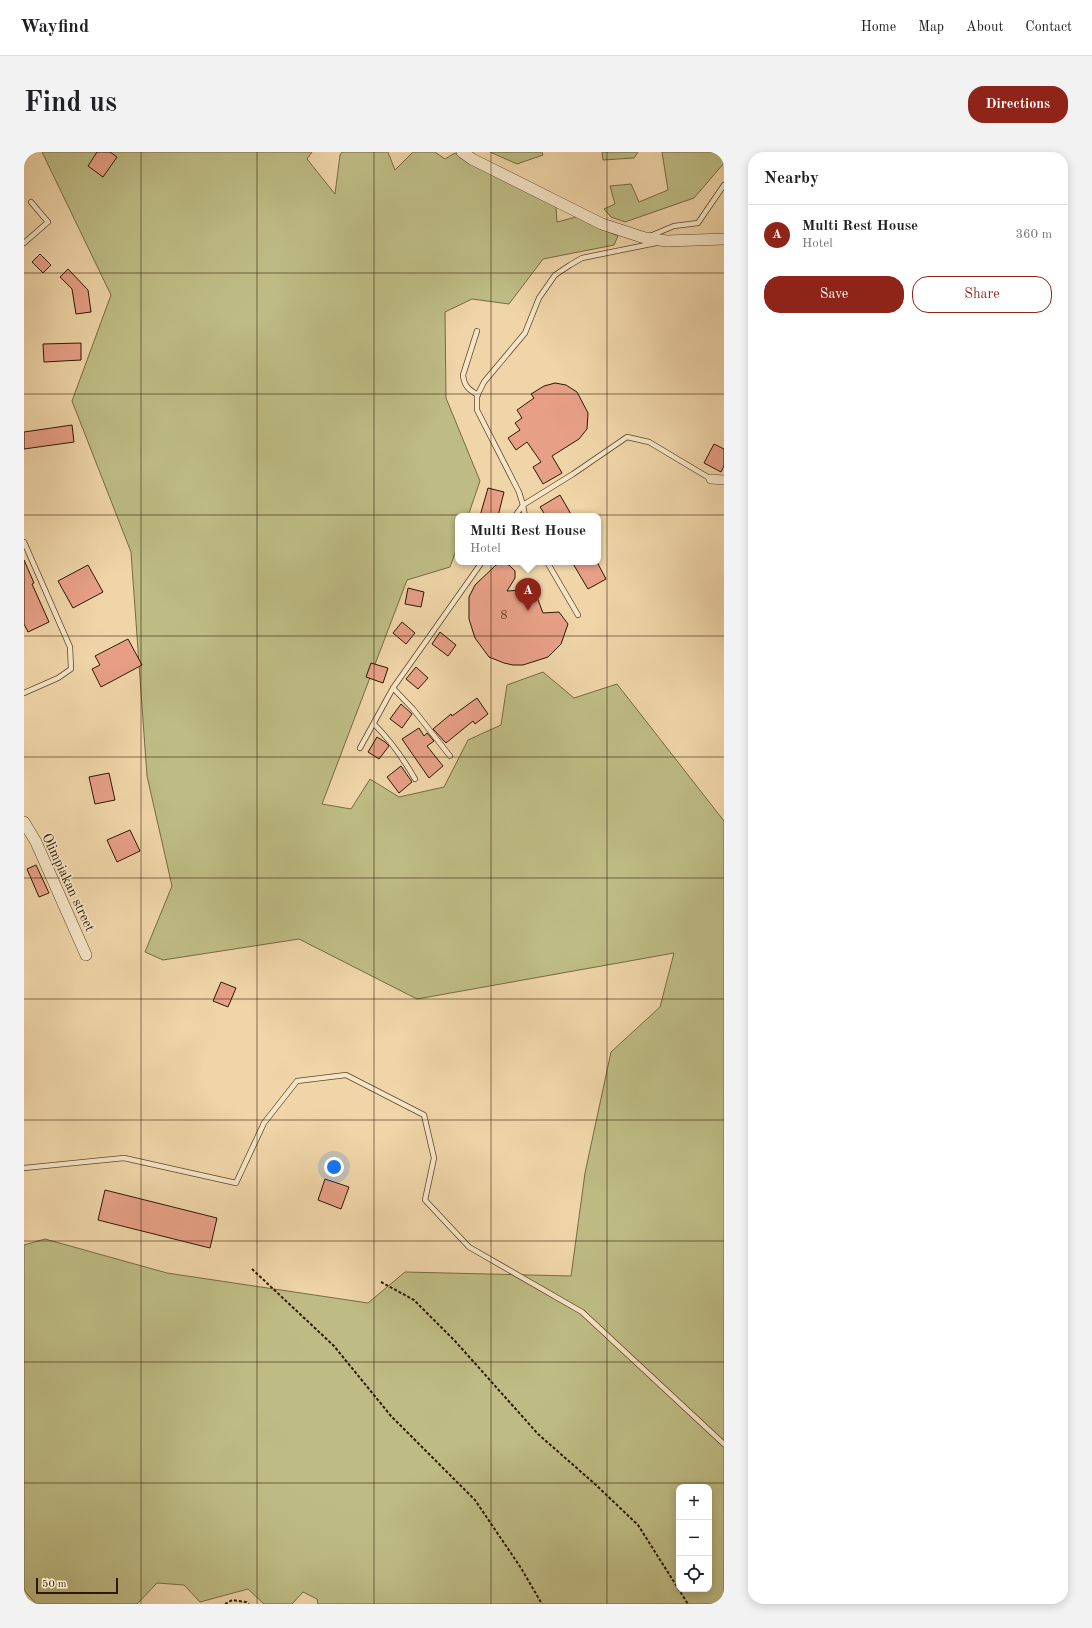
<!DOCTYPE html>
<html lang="en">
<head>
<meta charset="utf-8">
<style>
	:root { --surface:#fff; --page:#f2f2f2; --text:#202124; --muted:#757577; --line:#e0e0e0; --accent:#8f2418 }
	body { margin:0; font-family:"Old Standard TT",serif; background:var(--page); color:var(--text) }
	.controls { position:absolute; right:12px; bottom:12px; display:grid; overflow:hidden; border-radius:8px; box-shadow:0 2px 10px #0003 }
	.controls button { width:36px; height:36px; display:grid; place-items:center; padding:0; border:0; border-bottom:1px solid var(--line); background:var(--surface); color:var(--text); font:20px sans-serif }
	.scale { position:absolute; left:12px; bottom:10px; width:82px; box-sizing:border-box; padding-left:4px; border:2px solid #2e1700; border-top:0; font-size:11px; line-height:14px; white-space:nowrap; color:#2e1700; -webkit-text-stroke:3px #f5e4c6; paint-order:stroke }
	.you { position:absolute; left:310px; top:1015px; width:14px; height:14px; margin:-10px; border:3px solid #fff; border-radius:50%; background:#1a73e8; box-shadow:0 0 0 6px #1a73e833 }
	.badge { display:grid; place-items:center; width:26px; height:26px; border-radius:50%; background:var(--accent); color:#fff; font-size:13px; font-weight:700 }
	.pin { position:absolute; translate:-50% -33px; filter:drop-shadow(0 1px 2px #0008) }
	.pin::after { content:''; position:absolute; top:21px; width:14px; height:12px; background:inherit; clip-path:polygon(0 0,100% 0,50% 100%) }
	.popup { position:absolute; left:431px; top:361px; width:146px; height:52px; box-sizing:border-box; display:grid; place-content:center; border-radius:8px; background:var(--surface); filter:drop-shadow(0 1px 3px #0005); font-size:13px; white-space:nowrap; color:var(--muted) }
	.popup b { font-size:15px; color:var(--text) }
	.popup::after { content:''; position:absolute; left:50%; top:100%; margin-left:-8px; border:8px solid transparent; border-top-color:var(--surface) }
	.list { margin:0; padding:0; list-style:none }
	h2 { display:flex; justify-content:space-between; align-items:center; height:52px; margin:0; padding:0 16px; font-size:17px }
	h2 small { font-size:13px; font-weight:400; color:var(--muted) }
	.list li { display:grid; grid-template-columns:26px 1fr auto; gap:12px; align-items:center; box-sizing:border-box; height:60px; padding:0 16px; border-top:1px solid var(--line) }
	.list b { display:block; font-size:15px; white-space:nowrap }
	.list p { margin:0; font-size:13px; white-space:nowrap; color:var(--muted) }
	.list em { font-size:13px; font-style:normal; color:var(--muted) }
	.actions { display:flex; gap:8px; padding:12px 16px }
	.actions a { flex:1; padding:9px 0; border:1px solid var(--accent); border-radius:16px; text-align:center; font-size:14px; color:var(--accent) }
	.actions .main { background:var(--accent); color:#fff }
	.icon { flex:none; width:22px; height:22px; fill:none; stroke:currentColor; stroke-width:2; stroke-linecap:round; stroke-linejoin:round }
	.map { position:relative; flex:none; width:700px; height:1452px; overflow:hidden; border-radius:16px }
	header { display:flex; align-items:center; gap:24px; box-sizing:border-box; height:56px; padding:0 20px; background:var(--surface); border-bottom:1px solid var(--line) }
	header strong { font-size:19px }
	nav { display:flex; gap:22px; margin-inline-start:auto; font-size:14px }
	.intro { display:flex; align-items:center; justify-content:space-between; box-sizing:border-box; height:96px; padding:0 24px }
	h1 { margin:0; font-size:28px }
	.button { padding:10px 18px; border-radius:16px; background:var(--accent); color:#fff; font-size:14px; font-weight:700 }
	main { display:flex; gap:24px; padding:0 24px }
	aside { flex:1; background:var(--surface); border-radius:16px; box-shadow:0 2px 10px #0003 }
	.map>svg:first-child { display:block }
</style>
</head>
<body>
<header>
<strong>Wayfind</strong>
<nav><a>Home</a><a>Map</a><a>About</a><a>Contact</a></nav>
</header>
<div class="intro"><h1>Find us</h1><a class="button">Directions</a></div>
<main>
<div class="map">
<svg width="700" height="1452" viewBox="0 0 700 1452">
	<rect width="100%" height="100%" fill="#efd5a8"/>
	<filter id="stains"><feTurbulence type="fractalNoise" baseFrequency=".005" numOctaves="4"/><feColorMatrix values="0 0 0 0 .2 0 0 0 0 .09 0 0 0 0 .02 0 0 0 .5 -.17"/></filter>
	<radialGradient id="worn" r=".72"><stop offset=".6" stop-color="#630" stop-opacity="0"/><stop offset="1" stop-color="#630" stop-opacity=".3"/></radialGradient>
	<path fill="#bebc84" stroke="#766a42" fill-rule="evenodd" d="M18,0h270l-5,7 28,35 5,-39 2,-3h46l7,18 18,-18h22l10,7 10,-6 101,54 1,15 19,-5 42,19 -4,9 -71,14 -34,45 -37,-5 -27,13 1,86 34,83 -12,35h-10v29l-8,22 -43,13 -85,224 29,5 19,-30 29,18 45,-10 24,-47 33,-15 6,-40 36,-13 31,26 43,-14 107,137v783h-406l-1,-5 -14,-7 -11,12h-28l-16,-15 -48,13 -16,-17 -27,-2 -20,21h-101l-12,-14v-345l21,-6 122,34 201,30 37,-31 166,4 14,-103 26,-121 49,-45 14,-54 -257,46 -118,-60 -136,21 -18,-8 27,-66 -25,-110 -16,-224 -59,-151 39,-106zM655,1335h30v102h-30z
		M466,0h52l1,3 -26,9z
		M578,0h36l-4,6 -31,2z
		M638,0h62v11l-30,35 -69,24 -14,-5 -7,-8 11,-5 -5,-18 21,-2 8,18 29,-12z"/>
	<path fill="#e7a086" stroke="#2e1700" d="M73,0h13l7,5 -14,20 -15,-11z
		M16,102l11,11 -8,8 -11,-11z
		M44,117l20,21 3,22 -15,2 -4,-25 -12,-12z
		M57,191v17l-37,2 -1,-18z
		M531,231l11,2 11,7 11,21 -1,16 -8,10 -27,17 10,17 -19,11 -10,-17 8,-5 -14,-20 -11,8 -8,-12 12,-8 -5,-7 7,-5 -5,-8 17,-12 -3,-4 13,-8z
		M48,273l2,17 -50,7v-17z
		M690,292l10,5v17l-3,6 -17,-9z
		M464,336l16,4 -6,24h-18z
		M536,343l12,21h-26l-6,-9z
		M0,408l10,23 -2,1 17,38 -21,10 -4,-8z
		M548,410h25l9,17 -18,10z
		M478,411l7,2 6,6v7l-8,13 16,-1 9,3 5,4 6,16 16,-1 9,12 -7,20 -13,13 -25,8h-10l-9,-2 -15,-6 -14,-19 -6,-19v-22l6,-12 21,-20z
		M64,413l15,27 -30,16 -15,-27z
		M384,436l16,4 -3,15 -16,-3z
		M378,470l13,11 -9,11 -13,-11z
		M416,480l16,13 -8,11 -16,-12z
		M104,487l14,26 -41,22 -9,-18 8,-4 -5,-9z
		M347,511l17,5 -5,15 -17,-6z
		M392,515l12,11 -10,11 -12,-10z
		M453,546l11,16 -13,10 -2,-3 -27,22 -13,-14 18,-15 1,2z
		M377,552l11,10 -10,14 -12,-9z
		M395,576l5,8 3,-3 7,8 -7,5 16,20 -14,12 -27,-39z
		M353,585l8,5 4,4 -10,13 -11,-7z
		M377,614l11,16 -13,11 -12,-16z
		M85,621l6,27 -20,4 -6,-27z
		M106,678l10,21 -23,11 -10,-22z
		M12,713l13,28 -10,4 -12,-28z
		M197,830l15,6 -8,19 -15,-6z
		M301,1027l24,8 -8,22 -23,-9z
		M81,1038l112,28 -7,30 -112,-28z"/>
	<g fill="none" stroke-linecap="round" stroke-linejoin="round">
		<defs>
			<path id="service" d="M626,84l24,-10 24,-3 26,-38
				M0,91l24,-21 -17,-20
				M453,179l-14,44c1,11 6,15 15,20
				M491,364l8,-11 -4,-13 -42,-82v-14l7,-14 41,-49 14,-35 16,-23 15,-10 12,-7 74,-15
				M501,364l-2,-11 50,-31 54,-37 22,5 62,37
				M0,390l46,105 1,22 -13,9 -34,15
				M523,410l31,53
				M369,536l20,21 37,47
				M350,572c17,17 29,34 41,55
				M336,596l33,-60 89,-126
				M0,1016l100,-10 112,25 28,-60 33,-42 49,-6 78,40 10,43 -9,42 44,47 113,65 142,132"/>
			<path id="minor" d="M687,327l13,1"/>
			<path id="tertiary" d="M438,0l10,7 130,65 43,14 22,3 57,-2
				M0,670l12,20 50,113"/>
		</defs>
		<use href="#service" stroke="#5e462a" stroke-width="6"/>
		<use href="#minor" stroke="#5e462a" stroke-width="10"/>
		<use href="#tertiary" stroke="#5e462a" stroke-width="12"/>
		<path stroke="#2e1700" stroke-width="2" stroke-dasharray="3 2" stroke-linecap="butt" d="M228,1117l82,77 57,70 84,84 46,68 21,36
			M357,1130l33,18 41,41 83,93 58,51 42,40 50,79
			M0,1451l2,1
			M201,1452l7,-4 14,2 3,2"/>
		<use href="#service" stroke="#f5e4c6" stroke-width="4.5"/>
		<use href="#minor" stroke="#f5e4c6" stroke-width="9"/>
		<use href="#tertiary" stroke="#f5e4c6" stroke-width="11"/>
	</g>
	<path fill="none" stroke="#2e1700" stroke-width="1" stroke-opacity="0.55" d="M117,0v1452M233,0v1452M350,0v1452M467,0v1452M583,0v1452M0,121h700M0,242h700M0,363h700M0,484h700M0,605h700M0,726h700M0,847h700M0,968h700M0,1089h700M0,1210h700M0,1331h700"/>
	<g text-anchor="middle" stroke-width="3.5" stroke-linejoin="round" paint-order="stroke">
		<g font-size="12" fill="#5c3922">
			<text x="480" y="467">8</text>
		</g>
		<g font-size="14" fill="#2e1700" stroke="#f5e4c6">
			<text transform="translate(45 730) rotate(65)" y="5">Olimpiakan street</text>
		</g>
	</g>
	<rect width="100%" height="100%" filter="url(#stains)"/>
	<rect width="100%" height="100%" fill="url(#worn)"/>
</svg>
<div class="controls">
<button>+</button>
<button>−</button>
<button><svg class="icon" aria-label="locate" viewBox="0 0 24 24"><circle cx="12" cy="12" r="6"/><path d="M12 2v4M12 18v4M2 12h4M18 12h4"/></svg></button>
</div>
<div class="scale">50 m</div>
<div class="you"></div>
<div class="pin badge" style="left:504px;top:459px">A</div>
<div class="popup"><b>Multi Rest House</b>Hotel</div>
</div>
<aside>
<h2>Nearby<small></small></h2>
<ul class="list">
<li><span class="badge">A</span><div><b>Multi Rest House</b><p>Hotel</p></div><em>360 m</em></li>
</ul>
<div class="actions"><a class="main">Save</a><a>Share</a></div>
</aside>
</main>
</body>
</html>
